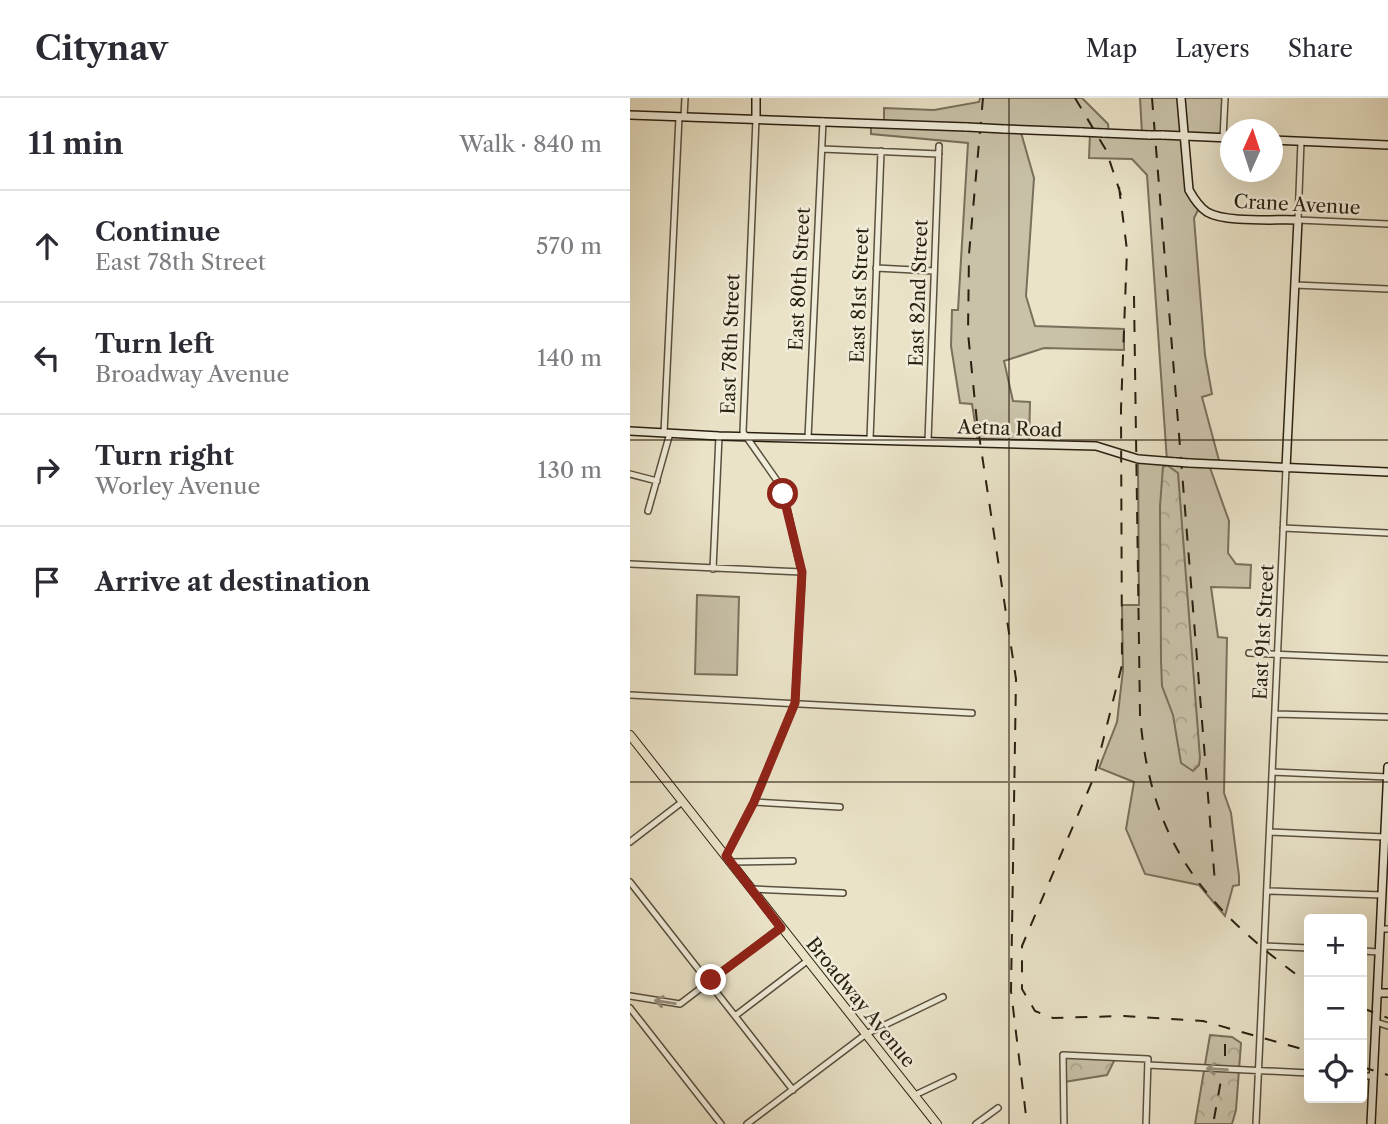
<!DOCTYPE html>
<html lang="en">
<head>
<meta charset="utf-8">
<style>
	:root { --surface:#fff; --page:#f7f7f7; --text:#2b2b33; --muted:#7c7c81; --line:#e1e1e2 }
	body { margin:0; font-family:"Libre Caslon Text",serif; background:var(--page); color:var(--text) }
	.controls { position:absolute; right:21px; bottom:21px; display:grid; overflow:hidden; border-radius:7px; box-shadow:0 7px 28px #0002 }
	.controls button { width:63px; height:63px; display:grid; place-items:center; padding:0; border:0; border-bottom:2px solid var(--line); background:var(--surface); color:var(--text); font:35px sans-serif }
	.compass { position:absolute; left:590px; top:21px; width:63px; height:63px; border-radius:50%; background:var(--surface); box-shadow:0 7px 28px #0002; rotate:3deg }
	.stop { position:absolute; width:21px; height:21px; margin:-16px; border:5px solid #8f2418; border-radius:50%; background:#fff }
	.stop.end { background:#8f2418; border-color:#fff; box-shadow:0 2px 7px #0008 }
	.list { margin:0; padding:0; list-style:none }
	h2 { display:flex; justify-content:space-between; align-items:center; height:91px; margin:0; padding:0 28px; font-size:30px }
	h2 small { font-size:23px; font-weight:400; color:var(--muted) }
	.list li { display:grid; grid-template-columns:46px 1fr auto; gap:21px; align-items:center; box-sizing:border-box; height:112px; padding:0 28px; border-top:2px solid var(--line) }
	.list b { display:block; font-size:26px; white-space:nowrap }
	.list p { margin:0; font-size:23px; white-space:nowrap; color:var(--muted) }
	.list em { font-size:23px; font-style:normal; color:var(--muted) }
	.icon { flex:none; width:38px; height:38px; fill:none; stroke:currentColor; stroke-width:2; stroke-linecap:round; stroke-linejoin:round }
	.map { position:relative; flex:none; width:758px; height:1026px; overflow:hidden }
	header { display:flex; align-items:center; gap:42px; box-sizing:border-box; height:98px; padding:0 35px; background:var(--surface); border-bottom:2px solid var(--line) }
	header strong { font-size:33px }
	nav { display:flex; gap:38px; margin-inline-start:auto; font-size:24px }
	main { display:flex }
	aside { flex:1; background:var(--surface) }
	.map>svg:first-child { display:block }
</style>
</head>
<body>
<header>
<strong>Citynav</strong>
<nav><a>Map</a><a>Layers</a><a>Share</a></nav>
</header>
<main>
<aside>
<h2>11 min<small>Walk · 840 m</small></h2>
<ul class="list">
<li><svg class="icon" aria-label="ahead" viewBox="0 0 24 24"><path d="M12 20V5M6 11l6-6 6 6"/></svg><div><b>Continue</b><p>East 78th Street</p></div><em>570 m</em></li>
<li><svg class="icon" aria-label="left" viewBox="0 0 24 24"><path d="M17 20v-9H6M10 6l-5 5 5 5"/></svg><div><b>Turn left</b><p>Broadway Avenue</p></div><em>140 m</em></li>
<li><svg class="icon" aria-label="right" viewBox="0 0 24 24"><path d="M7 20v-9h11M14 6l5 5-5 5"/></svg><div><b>Turn right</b><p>Worley Avenue</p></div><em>130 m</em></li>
<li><svg class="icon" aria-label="arrive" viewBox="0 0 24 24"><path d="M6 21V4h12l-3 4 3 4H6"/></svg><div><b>Arrive at destination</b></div></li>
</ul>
</aside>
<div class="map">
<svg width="758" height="1026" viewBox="0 0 758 1026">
	<defs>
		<pattern id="forest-crowns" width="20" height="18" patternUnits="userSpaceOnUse" patternTransform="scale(1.75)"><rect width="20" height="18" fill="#c9c2a9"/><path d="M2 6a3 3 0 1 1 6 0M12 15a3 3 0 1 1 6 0" fill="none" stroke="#ada690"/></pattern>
	</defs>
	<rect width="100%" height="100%" fill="#eae3c8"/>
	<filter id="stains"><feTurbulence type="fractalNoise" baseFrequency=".00286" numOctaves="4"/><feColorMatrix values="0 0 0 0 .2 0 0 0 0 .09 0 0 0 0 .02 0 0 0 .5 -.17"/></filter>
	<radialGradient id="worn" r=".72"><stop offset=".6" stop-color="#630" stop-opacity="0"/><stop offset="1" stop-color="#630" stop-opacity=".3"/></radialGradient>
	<path fill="#c9c2a9" stroke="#79705c" stroke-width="2" d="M350,0h102l26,26 1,9 33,1 -2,-36h85l-2,40 -39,-2 5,54 11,16 -6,12 11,137 7,39 -10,3 18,67 -11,1 20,56 -1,32 8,11 15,1 -1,23 -39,-1 7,50 9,1 -3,155 7,20 8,63v9l-6,1 -8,30 -26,-31 -54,-11 -19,-45 8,-47 -35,-14 18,-46 6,-52 -1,-65h17l-1,-146 29,2 -20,-286 -15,-16 -43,-1 1,-25 -70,-4 14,49 -8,118 9,30 89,3v21l-80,-2 -40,13 9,40 17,1 -1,41 -51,-1 -6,-38 -12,-1 -9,-57 1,-36h6l10,-167 -97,-9v-11h13v-15l50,2 45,-8z
		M67,497l42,2 -2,78 -42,-1z"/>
	<path fill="url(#forest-crowns)" stroke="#79705c" stroke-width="2" d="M537,367l11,8 22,285 -1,7 -6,6 -12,-8 -8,-48 -11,-29 -1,-25 -1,-155 3,-39z
		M580,937l22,2 9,6 -5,67 -4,14h-37z
		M433,957l53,2 -9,18 -43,7z"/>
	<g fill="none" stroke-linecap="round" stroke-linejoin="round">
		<defs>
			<path id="street" d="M54,19l1,-19
				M593,40l2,-40
				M671,43l-3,79 90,4
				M192,51l117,5
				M246,170l58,3
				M665,187l93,4
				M34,335l15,-316
				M178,340l15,-317
				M240,341l11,-288
				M298,343l11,-295
				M0,376l27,7
				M18,413l22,-78
				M653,430l105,5
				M0,466l172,8
				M83,471l6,-133
				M619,555l139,6
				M0,597l342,18
				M645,616l113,3
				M642,674l116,5
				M124,704l86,5
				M640,734l115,5
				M0,744l52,-40
				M96,758l28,-54 41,-99 7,-128 -18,-80 -6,-13 -35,-50 13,-313
				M101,764l62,-1
				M0,784l163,208
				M121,791l92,4
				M637,793l115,4
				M750,831h8
				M634,848l45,2
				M732,853l17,1
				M0,898l50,8 101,-77
				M0,910l91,116
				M105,918l72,-55
				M746,924l12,4
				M518,967l161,8
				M732,978h11
				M285,997l38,-18
				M117,1026l119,-90 77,-37
				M346,1026l22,-16
				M434,1026l-1,-69 85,4 -2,65
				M626,1026l30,-656"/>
			<path id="secondary" d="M551,0l8,92c5,9 10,17 18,22 18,11 69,7 91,8l-12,248
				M0,17l337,12
				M126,21v-21
				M374,31l78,3
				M473,35l47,2
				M532,37l68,3
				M642,42l116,5
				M0,333l89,5 377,10 42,13 38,3
				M559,365l199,9
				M747,895h11
				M741,1026l17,-357"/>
			<path id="primary" d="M0,637l307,389"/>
		</defs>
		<use href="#street" stroke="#59503e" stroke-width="8"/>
		<use href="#secondary" stroke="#291f10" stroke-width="10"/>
		<use href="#primary" stroke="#291f10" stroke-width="10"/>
		<use href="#street" stroke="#f1eddb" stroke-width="5"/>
		<use href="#secondary" stroke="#f1eddb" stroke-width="7"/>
		<use href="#primary" stroke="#eae3c8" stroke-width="8"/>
		<path stroke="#291f10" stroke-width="2" stroke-dasharray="12 12" stroke-linecap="butt" d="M353,0l-14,156 -1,79 9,89 39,257 -5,312 16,133
			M445,0l31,52 15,45
			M522,0l63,785
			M489,89l8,63 -6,159 1,256 -28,112 -72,169v43l13,22 18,7 71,-2 79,5 106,30
			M504,198l6,419c11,132 67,194 169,269
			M732,910l26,10
			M595,958v-16
			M732,969l26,8
			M584,1021l7,-39"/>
		<defs>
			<path id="secondary-bridge" d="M337,29l37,2
				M452,34l21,1
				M520,37h12
				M546,364l13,1"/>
		</defs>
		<use href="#secondary-bridge" stroke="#291f10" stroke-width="10" stroke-linecap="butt"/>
		<use href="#secondary-bridge" stroke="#f1eddb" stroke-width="7"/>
	</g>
	<defs><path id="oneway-shaft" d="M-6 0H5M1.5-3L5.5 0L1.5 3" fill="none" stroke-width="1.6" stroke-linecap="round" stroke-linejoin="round" transform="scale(1.75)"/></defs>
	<g stroke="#979080">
		<use href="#oneway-shaft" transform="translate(35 904) rotate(-171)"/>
		<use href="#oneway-shaft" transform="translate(587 971) rotate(-177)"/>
	</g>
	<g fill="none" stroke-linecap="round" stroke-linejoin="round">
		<path stroke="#8f2418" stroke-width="9" d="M81,882l70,-52 -55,-72 28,-54 41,-99 7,-131 -19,-78"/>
	</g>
	<path fill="none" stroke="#291f10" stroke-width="2" stroke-opacity="0.55" d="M379,0v1026M0,342h758M0,684h758"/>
	<g text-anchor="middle" stroke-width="5" stroke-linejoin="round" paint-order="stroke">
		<g font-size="19" fill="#291f10" stroke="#f1eddb">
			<text transform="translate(667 106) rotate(3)" y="7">Crane Avenue</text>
			<text transform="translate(169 181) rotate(-87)" y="7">East 80th Street</text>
			<text transform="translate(288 195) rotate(-88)" y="7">East 82nd Street</text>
			<text transform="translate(229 197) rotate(-88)" y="7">East 81st Street</text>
			<text transform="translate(100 246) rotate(-88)" y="7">East 78th Street</text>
			<text transform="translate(380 330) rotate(2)" y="7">Aetna Road</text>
			<text transform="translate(633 534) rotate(-87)" y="7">East 91st Street</text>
			<text transform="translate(231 904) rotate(51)" y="7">Broadway Avenue</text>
		</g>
	</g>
	<rect width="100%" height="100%" filter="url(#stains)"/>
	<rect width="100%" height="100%" fill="url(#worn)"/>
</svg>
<div class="controls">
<button>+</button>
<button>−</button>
<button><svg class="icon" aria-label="locate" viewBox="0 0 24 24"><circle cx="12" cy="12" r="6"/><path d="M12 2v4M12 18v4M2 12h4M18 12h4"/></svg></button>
</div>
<svg class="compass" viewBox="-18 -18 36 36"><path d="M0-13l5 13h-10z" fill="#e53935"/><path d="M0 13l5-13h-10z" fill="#7c7c81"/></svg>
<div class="stop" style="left:153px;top:396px"></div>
<div class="stop end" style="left:81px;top:882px"></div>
</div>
</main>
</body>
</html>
